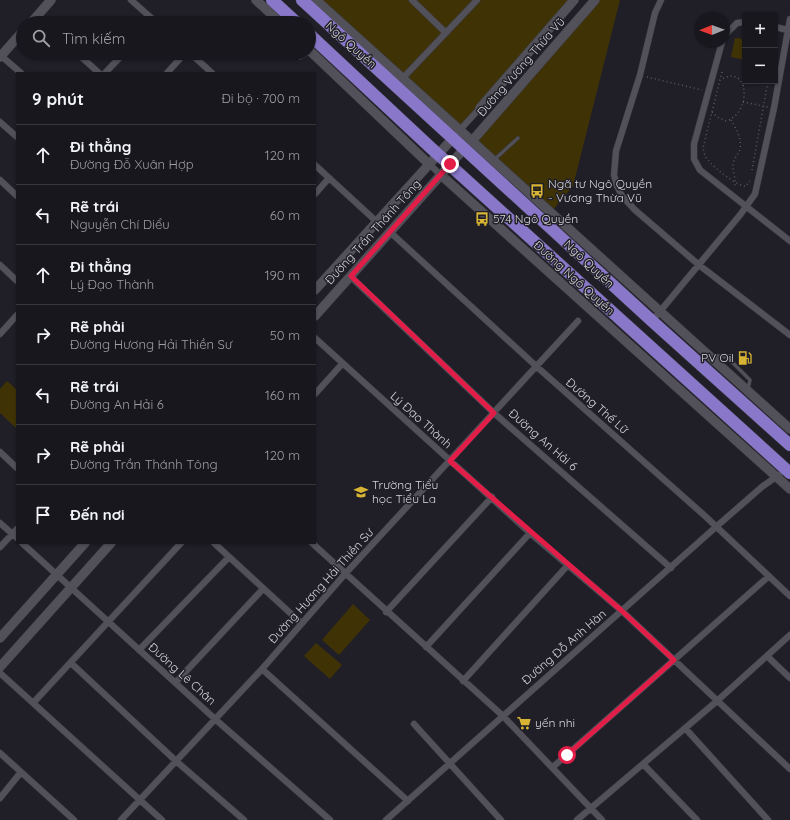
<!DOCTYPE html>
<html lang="vi">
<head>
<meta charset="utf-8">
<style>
	:root { --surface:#18171d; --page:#212026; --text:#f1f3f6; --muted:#9f9fa4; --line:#36363b }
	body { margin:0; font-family:Quicksand,sans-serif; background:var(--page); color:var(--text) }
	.controls { position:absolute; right:12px; top:12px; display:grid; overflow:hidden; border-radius:0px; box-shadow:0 1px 3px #0004 }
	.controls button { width:36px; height:36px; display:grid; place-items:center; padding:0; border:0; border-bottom:1px solid var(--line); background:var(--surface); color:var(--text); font:20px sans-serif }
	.compass { position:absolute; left:694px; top:12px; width:36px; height:36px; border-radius:50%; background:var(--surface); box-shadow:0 1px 3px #0004; rotate:269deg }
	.stop { position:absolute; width:12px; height:12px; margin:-9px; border:3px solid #e11d48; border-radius:50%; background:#fff }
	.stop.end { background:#e11d48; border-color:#fff; box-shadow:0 1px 4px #0008 }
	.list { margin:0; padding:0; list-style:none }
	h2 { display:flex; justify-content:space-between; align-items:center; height:52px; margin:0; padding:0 16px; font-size:17px }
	h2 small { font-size:13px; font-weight:400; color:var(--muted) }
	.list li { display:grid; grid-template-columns:26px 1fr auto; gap:12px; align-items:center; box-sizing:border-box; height:60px; padding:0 16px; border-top:1px solid var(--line) }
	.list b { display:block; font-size:15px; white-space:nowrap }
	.list p { margin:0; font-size:13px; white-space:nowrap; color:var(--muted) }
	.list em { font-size:13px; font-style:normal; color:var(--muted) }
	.icon { flex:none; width:22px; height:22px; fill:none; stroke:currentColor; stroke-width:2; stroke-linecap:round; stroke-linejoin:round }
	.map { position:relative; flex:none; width:790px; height:820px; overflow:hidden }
	.search { position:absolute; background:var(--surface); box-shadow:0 1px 3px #0004; left:16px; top:16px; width:300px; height:44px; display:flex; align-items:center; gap:10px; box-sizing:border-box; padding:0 14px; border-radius:22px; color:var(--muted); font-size:15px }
	.panel { position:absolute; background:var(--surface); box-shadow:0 1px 3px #0004; left:16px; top:72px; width:300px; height:472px; border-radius:0px }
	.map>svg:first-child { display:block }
</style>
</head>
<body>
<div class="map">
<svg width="790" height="820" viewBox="0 0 790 820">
	<rect width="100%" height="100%" fill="#201f27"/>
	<path fill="#3f3306" d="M316,0h258l-114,130z
		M596,0h24l-47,186 -22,26 -79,-71z
		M735,38l10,1v21l-14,-3z
		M7,381l10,9v39l-17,-16v-24z
		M353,604l17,16 -31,35 -17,-15z
		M316,643l26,22 -12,14 -26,-23z"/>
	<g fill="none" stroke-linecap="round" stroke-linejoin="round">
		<defs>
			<path id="lane" d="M297,55l3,3 9,-5
				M495,159l23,-21
				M712,355l15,2 23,23 -2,9"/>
			<path id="street" d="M131,0l26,23
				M412,0l34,33
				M661,0l-6,13 -15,62 -24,76 -2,24 3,11 5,10 13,14 64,55 91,70
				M37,16l7,7
				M775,27l13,3
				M724,36l13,-13 8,-1
				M722,42l-28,102v15l6,11 90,71
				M77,53l22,20
				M190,53l22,20
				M0,55l21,18
				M105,73l19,-20
				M167,73l18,-20
				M402,79l75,-79
				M0,122l17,15
				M458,132l22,-24
				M429,164l12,11
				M315,165l62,57
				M0,180l17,16
				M315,194l14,-16
				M390,232l146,134 169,150 85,80
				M0,265l17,16
				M351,277l143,136 177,155
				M652,321l88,-106 15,-21 19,-86 16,-89
				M0,334l17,-19
				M315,338l215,195 92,78 168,158
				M315,394l27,-30
				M0,452l17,16
				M0,523l17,15
				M22,543l193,176 115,101
				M214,543l87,80
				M312,543l191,173 99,104
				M0,547l17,-18
				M386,612l106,-115
				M426,647l104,-114
				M139,650l90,-93
				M767,656l23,22
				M71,663l105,98 68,59
				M262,669l146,132
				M0,673l162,147
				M463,681l105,-116
				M176,682l87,-93
				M34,702l147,-159
				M414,724l87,96
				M685,728l83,92
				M0,753l74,67
				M643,764l54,56
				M553,767l216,-191
				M0,798l21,-26
				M121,820l141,-151 83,-95 233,-253
				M386,820l331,-294 46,-40 16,-11
				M577,820l140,-119 73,-66"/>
			<path id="secondary" d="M256,0l25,23
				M316,0l474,429
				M31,23l20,-23
				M309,50l120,114
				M0,57l23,-26
				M480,108l94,-108
				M472,141l123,-141
				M441,175l349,314
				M315,290l138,-152
				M315,316l149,-167
				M0,638l85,-95
				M0,667l111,-124"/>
			<path id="highway" d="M272,0l25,23
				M302,0l350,321 138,124
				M309,34l122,114 359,325"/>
		</defs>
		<use href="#lane" stroke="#3b3a41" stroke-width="4"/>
		<use href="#street" stroke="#3b3a41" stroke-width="7"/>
		<use href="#secondary" stroke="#3b3a41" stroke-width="10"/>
		<use href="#highway" stroke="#3b3a41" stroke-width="13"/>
		<path stroke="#5a5960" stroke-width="1.5" stroke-dasharray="1 3" stroke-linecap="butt" d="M775,42v2
			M722,72l-19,76c1,4 2,9 5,12 6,8 30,27 38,26l4,-5
			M647,77l55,13
			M743,86l3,-5
			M743,102l25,5
			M712,112l5,5 9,4c22,-6 24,-44 6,-45 -4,0 -8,2 -12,4
			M731,120c5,8 11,19 9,29 -2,6 -7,10 -7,17 0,7 4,15 1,21
			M752,170l16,-89"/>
		<use href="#lane" stroke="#52515a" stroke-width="3"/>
		<use href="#street" stroke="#52515a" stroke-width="6"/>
		<use href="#secondary" stroke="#52515a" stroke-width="9"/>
		<use href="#highway" stroke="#8977c9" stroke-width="12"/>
	</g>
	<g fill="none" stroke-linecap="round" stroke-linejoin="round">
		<path stroke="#e11d48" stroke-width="5" d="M450,164l-99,112 143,137 -44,48 172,150 52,49 -107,95"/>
	</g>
	<defs>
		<symbol id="bus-bare" viewBox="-9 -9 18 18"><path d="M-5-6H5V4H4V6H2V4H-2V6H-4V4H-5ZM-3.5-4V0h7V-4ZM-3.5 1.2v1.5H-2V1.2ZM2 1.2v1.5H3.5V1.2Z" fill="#d7b434" stroke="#201f27" stroke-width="2.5" paint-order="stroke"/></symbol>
		<symbol id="fuel-bare" viewBox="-9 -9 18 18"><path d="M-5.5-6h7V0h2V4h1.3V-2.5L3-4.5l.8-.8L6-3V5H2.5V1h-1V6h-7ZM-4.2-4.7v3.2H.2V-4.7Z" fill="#d7b434" stroke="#201f27" stroke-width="2.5" paint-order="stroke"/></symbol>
		<symbol id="school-bare" viewBox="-9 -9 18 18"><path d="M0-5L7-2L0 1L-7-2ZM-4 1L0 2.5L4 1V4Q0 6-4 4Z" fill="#d7b434" stroke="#201f27" stroke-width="2.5" paint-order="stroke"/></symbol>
		<symbol id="supermarket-bare" viewBox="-9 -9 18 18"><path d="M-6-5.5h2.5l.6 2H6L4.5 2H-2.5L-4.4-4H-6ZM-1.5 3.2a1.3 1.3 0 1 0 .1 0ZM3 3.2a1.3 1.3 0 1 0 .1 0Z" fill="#d7b434" stroke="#201f27" stroke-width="2.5" paint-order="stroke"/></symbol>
	</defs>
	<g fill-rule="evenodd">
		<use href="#bus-bare" x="527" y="181" width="20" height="20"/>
		<use href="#bus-bare" x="472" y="209" width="20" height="20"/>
		<use href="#fuel-bare" x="735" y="348" width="20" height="20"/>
		<use href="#school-bare" x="351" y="482" width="20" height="20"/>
		<use href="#supermarket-bare" x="514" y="713" width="20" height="20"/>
	</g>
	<g text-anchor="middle" stroke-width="3" stroke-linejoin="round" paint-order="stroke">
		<g font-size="12" fill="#d6d6db" stroke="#201f27">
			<text transform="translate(351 45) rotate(42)" y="4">Ngô Quyền</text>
			<text transform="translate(521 67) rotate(-49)" y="4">Đường Vương Thừa Vũ</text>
			<text transform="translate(373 232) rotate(-48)" y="4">Đường Trần Thánh Tông</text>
			<text transform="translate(589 264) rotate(43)" y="4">Ngô Quyền</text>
			<text transform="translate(574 278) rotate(42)" y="4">Đường Ngô Quyền</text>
			<text transform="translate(597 406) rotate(41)" y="4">Đường Thế Lữ</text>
			<text transform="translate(421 420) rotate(42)" y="4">Lý Đạo Thành</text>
			<text transform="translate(543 440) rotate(41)" y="4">Đường An Hải 6</text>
			<text transform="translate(321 586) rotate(-48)" y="4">Đường Hương Hải Thiền Sư</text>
			<text transform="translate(564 647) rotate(-41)" y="4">Đường Đỗ Anh Hàn</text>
			<text transform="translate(182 674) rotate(42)" y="4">Đường Lê Chân</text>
		</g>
		<g font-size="12" fill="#d6d6db" stroke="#201f27" text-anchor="start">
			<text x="548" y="188">Ngã tư Ngô Quyền<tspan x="548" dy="14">- Vương Thừa Vũ</tspan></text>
			<text x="493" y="223">574 Ngô Quyền</text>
			<text x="734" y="362" text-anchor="end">PV Oil</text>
			<text x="372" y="489">Trường Tiểu<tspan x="372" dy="14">học Tiểu La</tspan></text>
			<text x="535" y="727">yến nhi</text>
		</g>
	</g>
</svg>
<div class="controls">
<button>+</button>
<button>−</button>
</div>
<svg class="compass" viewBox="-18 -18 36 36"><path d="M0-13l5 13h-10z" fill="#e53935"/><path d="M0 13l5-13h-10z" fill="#9f9fa4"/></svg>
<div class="stop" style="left:567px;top:755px"></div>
<div class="stop end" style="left:450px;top:164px"></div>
<div class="search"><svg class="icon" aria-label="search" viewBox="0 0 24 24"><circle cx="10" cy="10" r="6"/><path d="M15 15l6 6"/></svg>Tìm kiếm</div>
<section class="panel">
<h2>9 phút<small>Đi bộ · 700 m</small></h2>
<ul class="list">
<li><svg class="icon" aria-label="ahead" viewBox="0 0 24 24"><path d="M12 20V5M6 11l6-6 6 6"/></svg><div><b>Đi thẳng</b><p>Đường Đỗ Xuân Hợp</p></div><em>120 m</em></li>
<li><svg class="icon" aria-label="left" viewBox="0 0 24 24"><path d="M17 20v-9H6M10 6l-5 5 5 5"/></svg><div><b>Rẽ trái</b><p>Nguyễn Chí Diểu</p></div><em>60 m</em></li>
<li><svg class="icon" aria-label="ahead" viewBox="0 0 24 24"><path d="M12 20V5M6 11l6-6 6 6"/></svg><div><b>Đi thẳng</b><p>Lý Đạo Thành</p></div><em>190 m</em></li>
<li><svg class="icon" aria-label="right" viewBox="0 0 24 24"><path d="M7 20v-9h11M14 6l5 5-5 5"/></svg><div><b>Rẽ phải</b><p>Đường Hương Hải Thiền Sư</p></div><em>50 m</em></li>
<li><svg class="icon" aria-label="left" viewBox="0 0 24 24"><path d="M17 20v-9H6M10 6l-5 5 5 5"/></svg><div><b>Rẽ trái</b><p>Đường An Hải 6</p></div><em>160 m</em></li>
<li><svg class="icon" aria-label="right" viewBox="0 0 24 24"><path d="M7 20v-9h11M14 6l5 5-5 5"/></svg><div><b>Rẽ phải</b><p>Đường Trần Thánh Tông</p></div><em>120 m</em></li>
<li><svg class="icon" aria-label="arrive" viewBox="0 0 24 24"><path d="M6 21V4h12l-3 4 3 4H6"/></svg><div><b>Đến nơi</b></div></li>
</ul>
</section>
</div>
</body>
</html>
